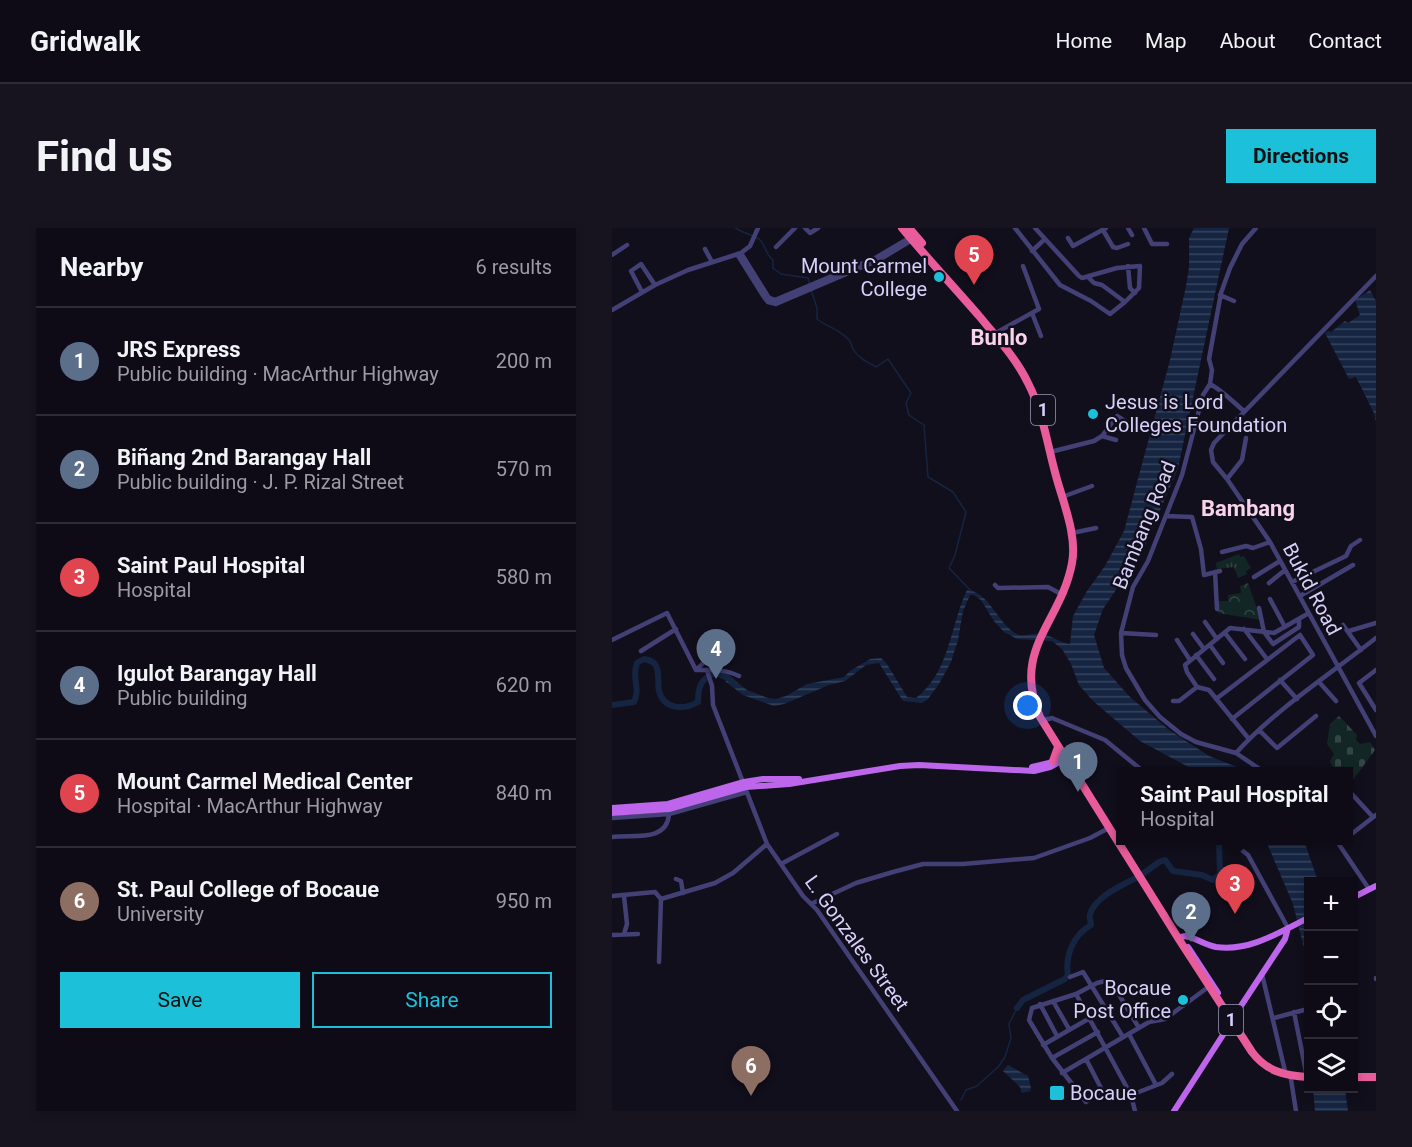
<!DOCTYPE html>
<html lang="en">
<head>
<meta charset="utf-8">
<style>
	:root { --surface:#0e0b16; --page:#17141f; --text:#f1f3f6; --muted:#9b9ba1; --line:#2e2b35; --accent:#1dc0d9 }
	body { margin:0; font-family:Roboto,sans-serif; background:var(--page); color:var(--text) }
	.controls { position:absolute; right:18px; bottom:18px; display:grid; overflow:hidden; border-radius:0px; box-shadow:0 3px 9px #0003 }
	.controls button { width:54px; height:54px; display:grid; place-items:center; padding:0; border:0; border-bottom:2px solid var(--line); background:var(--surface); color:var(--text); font:30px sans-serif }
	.you { position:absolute; left:416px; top:478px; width:21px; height:21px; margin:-15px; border:4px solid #fff; border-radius:50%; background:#1a73e8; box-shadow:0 0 0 9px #1a73e833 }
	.badge { display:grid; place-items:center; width:39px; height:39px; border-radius:50%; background:var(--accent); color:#fff; font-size:20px; font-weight:700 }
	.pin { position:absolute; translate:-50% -50px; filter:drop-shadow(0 2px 3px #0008) }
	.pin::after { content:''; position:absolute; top:32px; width:21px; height:18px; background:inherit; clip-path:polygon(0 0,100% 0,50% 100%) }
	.popup { position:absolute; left:504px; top:539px; width:237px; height:78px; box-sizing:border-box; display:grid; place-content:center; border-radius:0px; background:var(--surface); filter:drop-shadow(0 2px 4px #0005); font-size:20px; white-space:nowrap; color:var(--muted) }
	.popup b { font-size:22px; color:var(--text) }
	.popup::after { content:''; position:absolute; left:50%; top:100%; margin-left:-12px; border:12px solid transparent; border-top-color:var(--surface) }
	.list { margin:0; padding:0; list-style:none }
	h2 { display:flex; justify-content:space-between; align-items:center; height:78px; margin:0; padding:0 24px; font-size:26px }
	h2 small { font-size:20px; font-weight:400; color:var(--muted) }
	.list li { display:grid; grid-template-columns:39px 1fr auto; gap:18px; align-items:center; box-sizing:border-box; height:108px; padding:0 24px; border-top:2px solid var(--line) }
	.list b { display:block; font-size:22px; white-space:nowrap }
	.list p { margin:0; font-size:20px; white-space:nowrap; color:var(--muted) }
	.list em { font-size:20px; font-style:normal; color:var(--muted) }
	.actions { display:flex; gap:12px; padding:18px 24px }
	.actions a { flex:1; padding:14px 0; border:2px solid var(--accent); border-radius:0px; text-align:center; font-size:21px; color:var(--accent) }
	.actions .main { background:var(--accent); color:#111 }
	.icon { flex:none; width:33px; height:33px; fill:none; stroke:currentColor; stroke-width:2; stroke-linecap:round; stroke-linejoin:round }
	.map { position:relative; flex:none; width:764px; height:883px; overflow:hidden; border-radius:0px }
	header { display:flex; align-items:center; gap:36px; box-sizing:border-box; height:84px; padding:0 30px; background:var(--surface); border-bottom:2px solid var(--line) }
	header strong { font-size:28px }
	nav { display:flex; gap:33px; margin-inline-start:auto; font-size:21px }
	.intro { display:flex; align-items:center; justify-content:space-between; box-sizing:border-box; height:144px; padding:0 36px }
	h1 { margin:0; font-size:42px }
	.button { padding:15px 27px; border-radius:0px; background:var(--accent); color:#111; font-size:21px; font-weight:700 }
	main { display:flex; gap:36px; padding:0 36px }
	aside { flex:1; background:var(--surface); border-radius:0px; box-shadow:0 3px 9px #0003 }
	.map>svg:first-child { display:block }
</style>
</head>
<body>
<header>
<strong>Gridwalk</strong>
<nav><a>Home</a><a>Map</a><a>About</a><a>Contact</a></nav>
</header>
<div class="intro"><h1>Find us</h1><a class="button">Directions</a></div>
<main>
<aside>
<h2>Nearby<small>6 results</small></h2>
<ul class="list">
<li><span class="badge" style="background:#5c6f8a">1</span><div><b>JRS Express</b><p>Public building · MacArthur Highway</p></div><em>200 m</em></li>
<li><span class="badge" style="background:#5c6f8a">2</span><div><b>Biñang 2nd Barangay Hall</b><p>Public building · J. P. Rizal Street</p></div><em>570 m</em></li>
<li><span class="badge" style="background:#e0444e">3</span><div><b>Saint Paul Hospital</b><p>Hospital</p></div><em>580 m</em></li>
<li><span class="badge" style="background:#5c6f8a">4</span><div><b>Igulot Barangay Hall</b><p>Public building</p></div><em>620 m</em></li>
<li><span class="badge" style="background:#e0444e">5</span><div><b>Mount Carmel Medical Center</b><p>Hospital · MacArthur Highway</p></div><em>840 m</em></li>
<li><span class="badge" style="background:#8d6e63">6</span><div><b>St. Paul College of Bocaue</b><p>University</p></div><em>950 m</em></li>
</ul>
<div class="actions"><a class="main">Save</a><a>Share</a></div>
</aside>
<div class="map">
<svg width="764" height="883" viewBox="0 0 764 883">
	<defs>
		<pattern id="grass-tufts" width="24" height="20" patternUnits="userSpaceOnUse" patternTransform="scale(1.5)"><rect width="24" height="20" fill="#132626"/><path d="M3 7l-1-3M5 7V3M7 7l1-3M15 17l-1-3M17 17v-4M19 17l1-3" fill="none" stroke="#354446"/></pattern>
		<pattern id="cemetery-stones" width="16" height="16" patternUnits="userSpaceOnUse" patternTransform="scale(1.5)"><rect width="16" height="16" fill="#132626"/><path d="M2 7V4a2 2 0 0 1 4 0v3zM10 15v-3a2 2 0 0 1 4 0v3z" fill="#354446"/></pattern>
		<pattern id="park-crowns" width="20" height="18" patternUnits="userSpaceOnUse" patternTransform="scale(1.5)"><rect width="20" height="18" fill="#132626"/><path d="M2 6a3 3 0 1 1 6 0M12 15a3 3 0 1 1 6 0" fill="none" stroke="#354446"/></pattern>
		<pattern id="water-rules" width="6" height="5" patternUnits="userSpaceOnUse" patternTransform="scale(1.5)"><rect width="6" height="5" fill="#152541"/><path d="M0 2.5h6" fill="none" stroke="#36445d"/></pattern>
	</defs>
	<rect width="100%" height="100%" fill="#120f1d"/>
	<path fill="url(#grass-tufts)" d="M627,326l1,3 4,-1 7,12 -5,3 1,3 -9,4 -4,-11 -17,2 -1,-6z"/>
	<path fill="url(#cemetery-stones)" d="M727,488l18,19 -1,5 4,4 10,-2 5,8 -22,30 -4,-1v-7l-15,-1 -4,-10 4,-7 -7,-10 3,-20z"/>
	<path fill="url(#park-crowns)" d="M636,355l13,37 -43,-7 -1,-12h11v-6l13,-2 -1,-7z"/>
	<path fill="url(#water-rules)" d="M582,0h35l-51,240 -34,80 -41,61 -9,26 10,33 26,29 39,33 40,26 38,15h-51l-56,-30 -47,-40 -14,-16 -8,-21 -9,-15 -10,-8 -35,-2 -13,-7 -10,-11 -13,-21 -7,-5h-4l-7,16 -5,29 -7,22 -12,22 -11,15 -6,4 -19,-2 -24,-38 -13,2 -21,16 -16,4 -45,19 -10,2 -31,-11 -18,-14 4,-5 18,14 21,8 8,1 10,-3 21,-12 37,-7 6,-6 20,-12 11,-1 6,6 20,33 9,1c34,-26 34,-72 51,-108 22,2 30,32 48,43 7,5 16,0 24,1 13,1 21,9 31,10l3,-28 14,-25 18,-25 19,-35 46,-171 16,-74 3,-19v-29z
		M758,62l6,11v121l-2,-9 -18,-36 -7,2 -24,-46 3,-2 3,1 14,-11 3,2 12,-8 -5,-15z
		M654,613h38l14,40 -10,1v82l-15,-60z
		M396,837l20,11 3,12 -1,3 -8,2 -2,-6 -17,-16z
		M701,861h32l3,22h-33z"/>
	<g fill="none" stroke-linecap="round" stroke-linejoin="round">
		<path stroke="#152541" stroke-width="1.5" d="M123,0c7,4 17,7 24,11 7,6 6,15 14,21v8l8,6 27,4 2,7
			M199,62l6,18v11c10,8 24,11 32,21 3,4 2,5 4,9 5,9 14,13 23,18l12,-8 23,34 -5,10 3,12 15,10 4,52 25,15 13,20 -11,43 -6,13 22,23
			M349,872l5,-10 11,-4 21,-19 7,-10 6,-19 -2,-14 8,-16"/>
		<path stroke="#152541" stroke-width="6" d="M0,477l22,-3c7,-15 -3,-23 3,-39l7,-4c5,1 10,2 12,7 4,7 1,17 3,25 5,19 25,19 39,11 0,-16 3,-23 17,-29l13,5 5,4
			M532,645l15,-11 6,-2 8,11 29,4 11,5 7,-6 -1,-34
			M405,780l6,-8 42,-21 3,-4c-3,-19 5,-40 23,-50 0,-3 -2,-7 -1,-10 3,-17 32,-30 46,-37"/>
		<path stroke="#434076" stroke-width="4.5" d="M193,0l5,5 8,-5
			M403,0l45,57 31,16 19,13 15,-12 -23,-17 -8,-2 -6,-6
			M423,0l44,48 3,2 35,-10 23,-2 -1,22 -14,14
			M516,0l4,7
			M532,0l8,16h15
			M644,0l-14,16 -12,24 -9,25 -12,66 3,11 -2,14 -7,11 -21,80 -34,86 -15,26 -12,46 1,22 4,13 19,32 15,17 21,17 15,8 40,11 28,19
			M491,2l10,17 4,1 11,-4
			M456,10l5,8 33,-18
			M164,19l19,-19
			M93,21l7,13
			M420,23l13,-12
			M129,25l28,45 6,2 102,-43 34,-20
			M125,26l27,43 4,5 8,2 103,-44 33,-20
			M0,27l15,-10
			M516,38l2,22 5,5
			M764,48l-162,167 -3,7 2,12 14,17 43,63 106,194
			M30,64l-11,-21 10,-7 14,21
			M608,67l14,6
			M0,82l43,-25 33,-15 53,-17 9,-7 8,-18
			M420,85l9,23
			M382,106l45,-25 -16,-43
			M598,156c13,7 23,18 34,27
			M490,208l15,-20 14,9 10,2
			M438,224l44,-11 8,-5 14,4
			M615,251l15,-19 4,-22
			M450,269l30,-11
			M554,288l26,1 9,32 3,26 16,-4
			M460,305l24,-5
			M610,324l24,-6 7,2 17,-6
			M603,344l2,37
			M642,349l26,-16
			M680,354l54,-26 5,-10 9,-6
			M657,355l16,-13
			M383,357l3,3 50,-1 15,8
			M688,368l53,-31
			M658,371l15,28
			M647,380l5,24 9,12 26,-17v-8
			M593,394l12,17
			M731,397l18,25
			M632,401l23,30
			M737,403l27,-8
			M509,405l35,2
			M613,405l20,26
			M581,406l11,15
			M0,412l55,-27 29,57
			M565,412l13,20
			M598,417l13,18
			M29,423l35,-22
			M584,427l18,24
			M84,442c14,0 29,-1 43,6
			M84,442l30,-29
			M95,442l5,16 1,19 54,139 36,52 14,14 140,201
			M764,442l-17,13 17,27
			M668,452l17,19
			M707,454l17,19
			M604,471l84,-64 13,20 -81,64
			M561,473h6l18,-14
			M429,493l11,-3 53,22 39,32
			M648,503l17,17 39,-32
			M637,511l-40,-49 -12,-3 -10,-15 -2,-7 45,-37 44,5 35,-20
			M624,525c40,-44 93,-78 140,-115
			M708,541l2,3
			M737,563l24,26
			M0,590l57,-4 78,-22
			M737,608l27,-21
			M0,609c20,-3 55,6 57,-23
			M617,612l19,15 40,73
			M724,612l33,49
			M169,636l56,-30
			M64,651l5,2 2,12
			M0,668l43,-4 6,7 -2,63
			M49,671l54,-16 18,-10 34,-29
			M199,676l45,-21 37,-11 30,-8h40l71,-6 56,-20 19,-10
			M12,706l3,-10 -3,-28
			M0,707l26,-1
			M650,746l23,97
			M458,749l13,-5 40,65
			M764,751v-1
			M464,766l55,101 4,16
			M441,773l16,28
			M428,776l17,32
			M682,784l13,65
			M662,790l30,-8
			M517,806l27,51
			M431,817l47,-27
			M440,830l46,-26
			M474,831l16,31 -16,12 -34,-44 -23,-38 3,-12 44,-14 21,-11 8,-2 7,2 27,45
			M450,845l87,-51 16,-3 42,-31
			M678,845l6,38
			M519,867l31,-12 10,-9"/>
		<path stroke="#bd66eb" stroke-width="6" d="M420,539l17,-4 18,-10
			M0,580l56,-4 76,-22 19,-3h36
			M0,585l57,-4 77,-22 43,-3 111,-18 19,-1 115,6 16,-4 19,-10
			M742,669l22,-11
			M566,710l7,-2c11,2 20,9 31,11 33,5 64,-15 92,-29
			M576,719l30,46
			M621,790l52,-79 3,-11
			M562,883l56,-87"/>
		<path stroke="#e95c9b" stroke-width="8" d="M290,0c25,30 52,59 78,89 17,21 36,41 48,66 16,31 20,67 30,100 7,24 19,55 14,80 -11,60 -61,86 -32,154l140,224 72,111c14,19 33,24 56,25
			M297,0l13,15
			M441,533l5,-14
			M742,849h22"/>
	</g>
	<g fill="#1dc0d9" stroke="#120f1d" stroke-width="2">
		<circle cx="327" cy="49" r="6"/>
		<circle cx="481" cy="186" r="6"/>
		<circle cx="571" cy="772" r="6"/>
		<rect x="437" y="857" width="16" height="16" rx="3"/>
	</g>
	<g text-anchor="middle" stroke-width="5" stroke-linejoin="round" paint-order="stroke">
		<g fill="#120f1d" stroke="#9c97b7" stroke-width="1.5">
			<rect x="419" y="167" width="24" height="30" rx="4.5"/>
			<rect x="607" y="777" width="24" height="30" rx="4.5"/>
		</g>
		<g font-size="18" font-weight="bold" fill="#d7d1f9">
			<text x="431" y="188">1</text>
			<text x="619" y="798">1</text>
		</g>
		<g font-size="20" fill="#d7d1f9" stroke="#120f1d" text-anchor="end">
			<text x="315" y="45">Mount Carmel<tspan x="315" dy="23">College</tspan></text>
			<text x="493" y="181" text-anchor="start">Jesus is Lord<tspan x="493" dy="23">Colleges Foundation</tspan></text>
			<text x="559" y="767">Bocaue<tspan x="559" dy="23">Post Office</tspan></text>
			<text x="458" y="872" text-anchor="start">Bocaue</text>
		</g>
		<g font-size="20" fill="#d7d1f9" stroke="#120f1d">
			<text transform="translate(532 297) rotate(-68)" y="7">Bambang Road</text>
			<text transform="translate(700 361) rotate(62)" y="7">Bukid Road</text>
			<text transform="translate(245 715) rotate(54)" y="7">L. Gonzales Street</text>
		</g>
		<g font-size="22" font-weight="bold" fill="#f9d3ea" stroke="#120f1d">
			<text x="387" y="117">Bunlo</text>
			<text x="636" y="288">Bambang</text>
		</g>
	</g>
</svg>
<div class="controls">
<button>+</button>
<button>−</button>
<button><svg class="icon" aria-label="locate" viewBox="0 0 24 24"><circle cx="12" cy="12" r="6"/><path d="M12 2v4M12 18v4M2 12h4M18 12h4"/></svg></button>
<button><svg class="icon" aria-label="layers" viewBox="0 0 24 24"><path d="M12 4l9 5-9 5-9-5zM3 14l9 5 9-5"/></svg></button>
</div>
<div class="you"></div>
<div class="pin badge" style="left:466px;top:564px;background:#5c6f8a">1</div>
<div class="pin badge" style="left:579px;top:714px;background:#5c6f8a">2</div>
<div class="pin badge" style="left:623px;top:686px;background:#e0444e">3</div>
<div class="popup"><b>Saint Paul Hospital</b>Hospital</div>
<div class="pin badge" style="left:104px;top:451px;background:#5c6f8a">4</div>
<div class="pin badge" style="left:362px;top:57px;background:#e0444e">5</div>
<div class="pin badge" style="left:139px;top:868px;background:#8d6e63">6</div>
</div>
</main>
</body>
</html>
